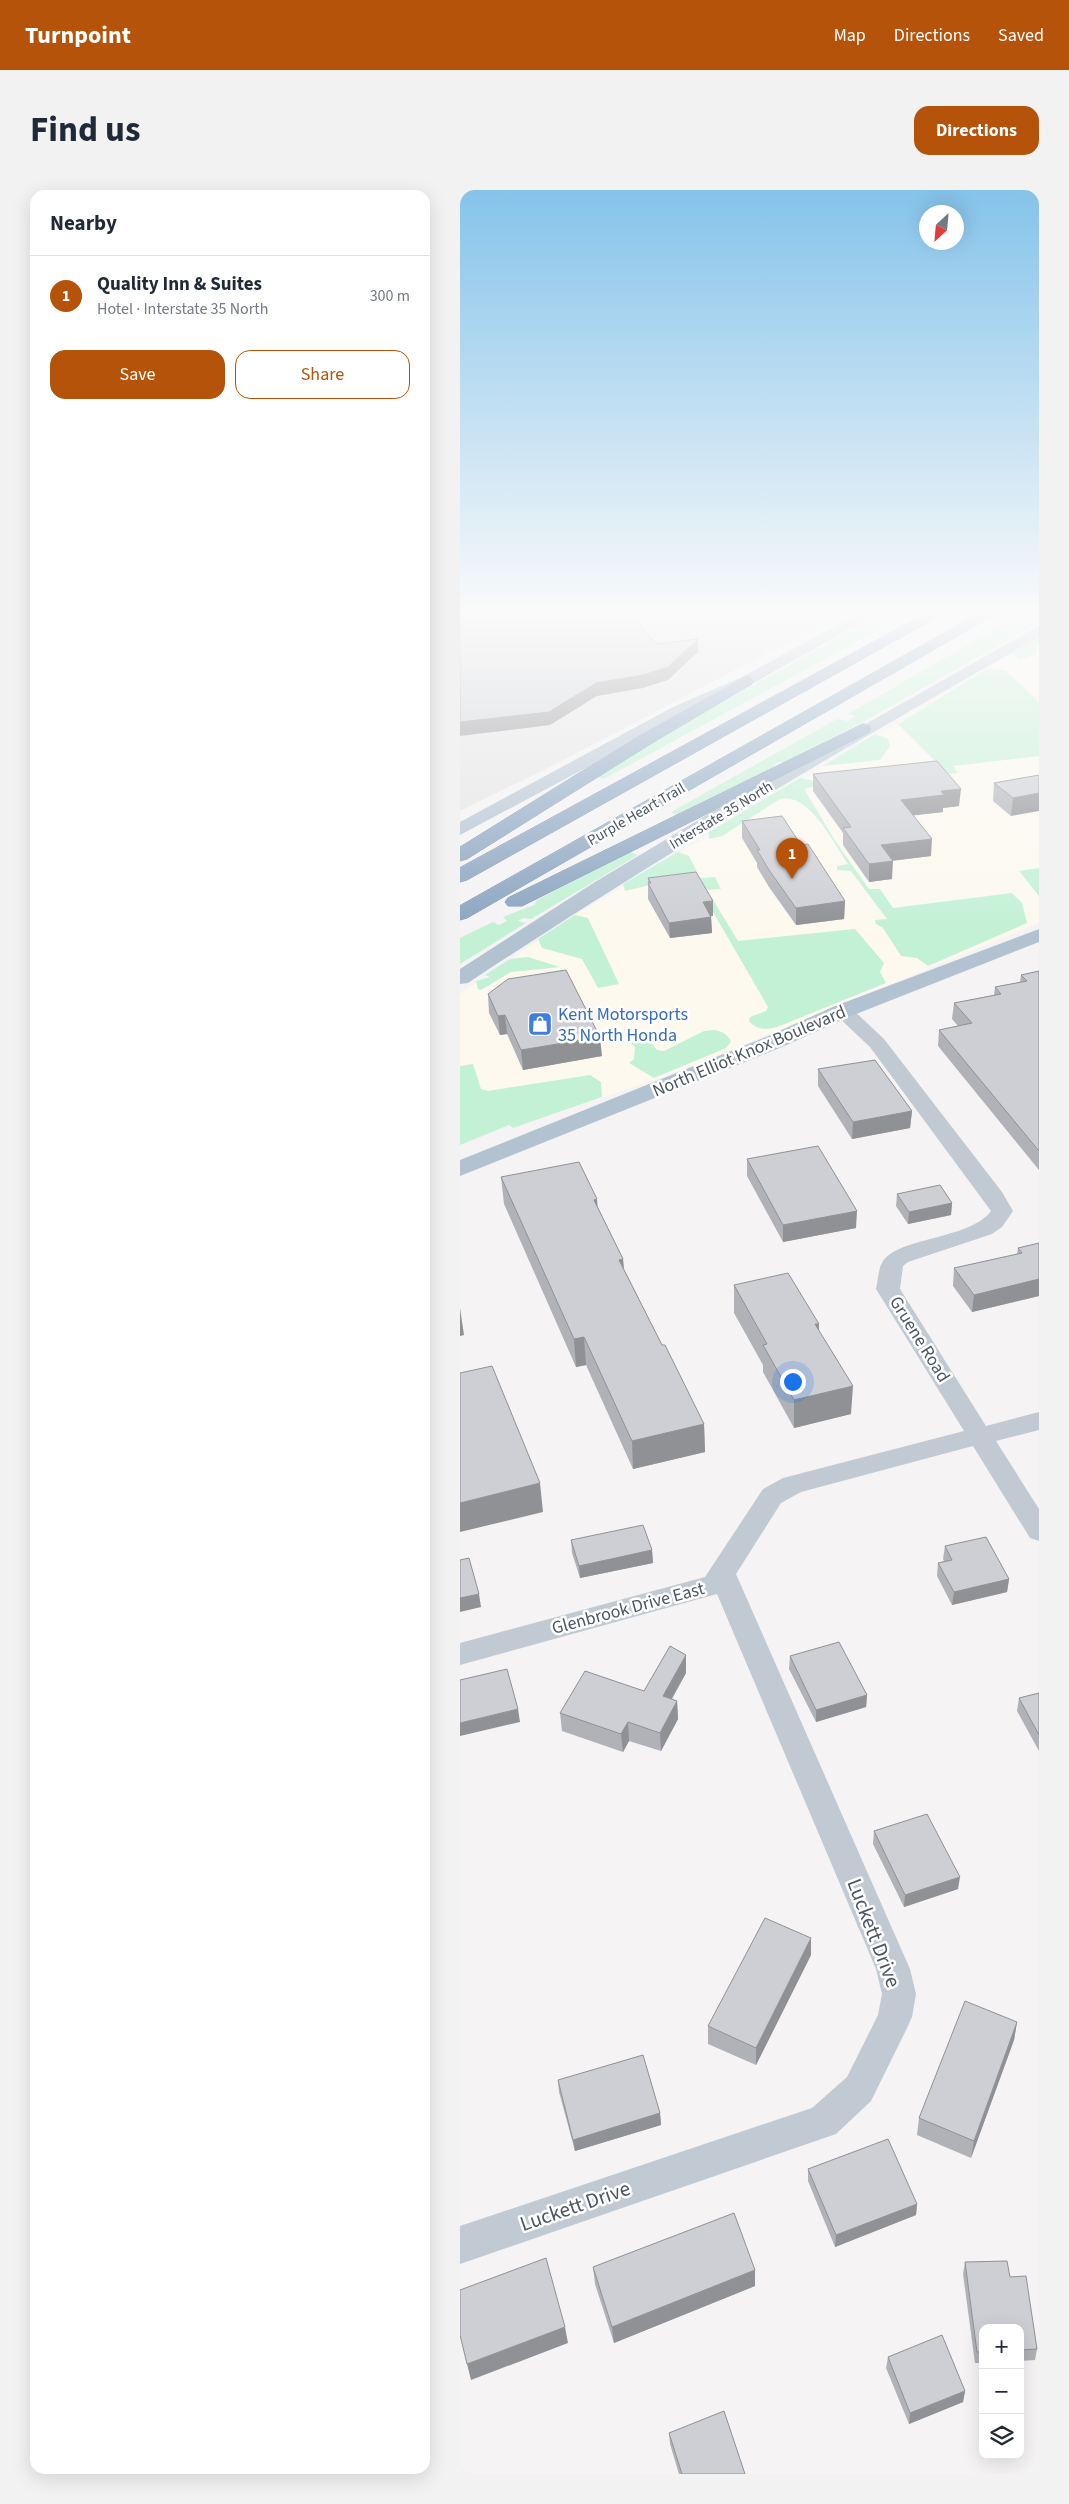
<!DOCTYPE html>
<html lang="en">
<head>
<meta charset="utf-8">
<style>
	:root { --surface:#fff; --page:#f2f2f3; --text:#1f2937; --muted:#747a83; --line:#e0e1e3; --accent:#b45309 }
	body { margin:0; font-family:"Source Sans 3",sans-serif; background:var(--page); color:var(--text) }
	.controls { position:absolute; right:15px; bottom:15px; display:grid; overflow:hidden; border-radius:10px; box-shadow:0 5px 20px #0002 }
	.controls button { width:45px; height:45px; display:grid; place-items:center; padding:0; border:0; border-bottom:1px solid var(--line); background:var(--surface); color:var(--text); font:25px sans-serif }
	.compass { position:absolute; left:459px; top:15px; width:45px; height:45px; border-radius:50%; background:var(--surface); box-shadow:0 5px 20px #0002; rotate:206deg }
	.you { position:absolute; left:332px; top:1191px; width:18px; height:18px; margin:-12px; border:4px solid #fff; border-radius:50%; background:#1a73e8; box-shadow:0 0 0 8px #1a73e833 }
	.badge { display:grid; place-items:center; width:32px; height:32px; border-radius:50%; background:var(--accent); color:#fff; font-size:16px; font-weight:700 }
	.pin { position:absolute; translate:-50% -41px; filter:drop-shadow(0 1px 2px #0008) }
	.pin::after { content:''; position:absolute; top:26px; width:18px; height:15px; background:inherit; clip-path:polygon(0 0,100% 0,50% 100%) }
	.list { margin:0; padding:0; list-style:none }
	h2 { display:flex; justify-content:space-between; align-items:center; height:65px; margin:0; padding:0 20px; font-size:21px }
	h2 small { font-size:16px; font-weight:400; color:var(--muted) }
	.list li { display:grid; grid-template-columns:32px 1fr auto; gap:15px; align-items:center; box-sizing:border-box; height:80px; padding:0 20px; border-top:1px solid var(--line) }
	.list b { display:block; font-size:19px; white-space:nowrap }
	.list p { margin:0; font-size:16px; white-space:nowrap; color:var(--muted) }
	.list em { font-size:16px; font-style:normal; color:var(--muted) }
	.actions { display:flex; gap:10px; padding:15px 20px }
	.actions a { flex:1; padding:11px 0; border:1px solid var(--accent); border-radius:15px; text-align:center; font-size:18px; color:var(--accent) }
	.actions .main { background:var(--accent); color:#fff }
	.icon { flex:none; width:28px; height:28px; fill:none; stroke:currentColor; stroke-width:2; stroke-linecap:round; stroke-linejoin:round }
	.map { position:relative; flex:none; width:579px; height:2284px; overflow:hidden; border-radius:15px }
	header { display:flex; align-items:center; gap:30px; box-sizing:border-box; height:70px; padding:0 25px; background:var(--accent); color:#fff }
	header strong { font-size:24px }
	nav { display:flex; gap:28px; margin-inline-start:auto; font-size:18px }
	.intro { display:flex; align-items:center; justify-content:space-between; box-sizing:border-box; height:120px; padding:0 30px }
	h1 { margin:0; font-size:35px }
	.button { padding:12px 22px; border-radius:15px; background:var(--accent); color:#fff; font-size:18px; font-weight:700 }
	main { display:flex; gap:30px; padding:0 30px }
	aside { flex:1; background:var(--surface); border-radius:15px; box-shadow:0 5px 20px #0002 }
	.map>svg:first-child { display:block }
</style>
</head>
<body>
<header>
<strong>Turnpoint</strong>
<nav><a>Map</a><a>Directions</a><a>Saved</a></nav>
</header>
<div class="intro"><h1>Find us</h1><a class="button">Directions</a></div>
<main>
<aside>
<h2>Nearby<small></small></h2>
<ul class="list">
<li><span class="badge">1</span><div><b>Quality Inn &amp; Suites</b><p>Hotel · Interstate 35 North</p></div><em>300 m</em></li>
</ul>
<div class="actions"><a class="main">Save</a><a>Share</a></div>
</aside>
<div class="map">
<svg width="579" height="2284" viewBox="0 0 579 2284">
	<rect width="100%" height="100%" fill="#f5f3f3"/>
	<path fill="#fdf9ef" d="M579,448v285l-362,149 -164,56 -53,-36v-98l117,-80z"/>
	<path fill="#e6e4e5" d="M0,420h389l-299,157 -90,44z"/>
	<path fill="#c3f1d5" d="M427,420h28l-311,169 -8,-2 24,-17z
		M568,420h11v12l-178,101 -77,39h-6l-5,4 4,2 -100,48 -6,-4 166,-93 11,2 8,-5 -8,-2z
		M579,447v7l-5,4 3,1 -1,5 -17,6 -7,-5v-2z
		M527,479l18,1 34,32v54l-86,10 5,7 -10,1 -50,-50z
		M415,544l13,5 2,7 -10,14 -57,6z
		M340,588l11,2 8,5 -15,4 32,53 33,47h11l13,19 119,-15 10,10 5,20 -99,43 -11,-8 -16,-2 -18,-28 -7,-4 -1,-4 12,-1 -36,-48 -14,-1v-4l11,-2c-14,-20 -39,-72 -68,-65l-58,37 -13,3v-7z
		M170,662l8,3 -107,64 -8,-1 -5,3 8,2 -66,41v-26l33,-16 6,3 8,-4 -4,-4 31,-12 3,-5z
		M218,662l11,4 11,22 15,-1 6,12 -14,1 31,51 117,-12 29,34 -4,9 6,11 -109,44c-10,3 -21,3 -28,-6l1,-4 16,-6 2,-4 -69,-119 -45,-4 -29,7 -2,-7z
		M579,678v28l-20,-25z
		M115,725l13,3 31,66 -21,4 -16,-29 -40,-11 -4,-9z
		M68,767l32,10 -49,5 -30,18 -3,-1 -2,-8 14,-4 -5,-2 25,-16z
		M254,840c8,1 14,4 17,12l-5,6 -72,30 -25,-15 5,-4 1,-12 -5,-5 18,-3 9,11 7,1 40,-20z
		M13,874l8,25 7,2 102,-16 11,7 1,15 -89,31 -4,-3 -49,20v-79z"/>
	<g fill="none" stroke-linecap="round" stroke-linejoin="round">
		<defs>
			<path id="highway" d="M472,420h18l-483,270 -7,2v-14z
				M525,420h18l-536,308 -7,2v-14z
				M286,486l6,2 2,3 -2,3 -100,59 -185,116 -7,2v-14l180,-112z
				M403,534l6,1 2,4 -2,4 -347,173h-14l-3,-4 3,-4z"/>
		</defs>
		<use href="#highway" stroke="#7690ad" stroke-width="1"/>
		<path fill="#c1cad2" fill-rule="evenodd" d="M383,815l7,2 34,32 118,153 11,19 -11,16 -10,7 -84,28 -5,4 -3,23 86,137 53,-14v18l-43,11 43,68v32l-9,-3 -57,-92 -172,46 -20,11 -45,71 174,395 6,25 -4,23 -5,11 -36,73 -35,33 -376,130v-38l352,-118 35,-31 31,-62 4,-21 -6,-25 -159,-375 -257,71v-22l245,-66 58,-88 20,-11 181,-47 -88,-142c2,-8 2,-19 6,-26 13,-26 88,-23 109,-52l-121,-164 -34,-32 -2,-4 2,-4z"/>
		<path fill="#b3c2d1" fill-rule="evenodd" d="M405,420h18l-131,74 -67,31 -225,120v-13l213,-115 67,-29z
			M579,436v11c-194,110 -386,223 -571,346l-8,1v-15l135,-87 145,-87z
			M579,739v13l-188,74 -69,31 -322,129v-16l306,-123 69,-31z"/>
		<use href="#highway" fill="#8ba5c1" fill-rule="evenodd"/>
	</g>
	<path fill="#b0b2b7" d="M353,584l146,32 -16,2v4l-29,3 17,41 -39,5v18l-23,3 -26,-37v-12l-30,-42z
		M579,585l-28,41 -18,-15 1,-18z
		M282,631l59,24 44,56 -1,18 -48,6 -27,-38 -12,-20v-4l-15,-25z
		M188,688l65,23v15h-2l1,17 -42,5 -22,-39z
		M579,781v199l-101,-124 1,-16 19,-4 -6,-7 2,-16 40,-8 1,-8 25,-5 1,-7z
		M28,804l114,62 -79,14 -16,-36 -7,1 -11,-22z
		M358,879l94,42 -2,17 -58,11 -34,-53z
		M287,969l109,69 -73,14 -36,-66z
		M41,987l97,31 25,51 1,10 38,76 42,79 1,28 -72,17 -47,-104 -10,2 -72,-163z
		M437,1004l55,9 -1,12 -43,9 -12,-18z
		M579,1053v53l-67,16 -19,-26 1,-18 63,-14 1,-6z
		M274,1095l85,39v6l32,84 -57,14 -31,-56v-7l-29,-52z
		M111,1350l81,10 1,13 -73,15 -8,-25z
		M485,1356l64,33 -2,13 -55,13 -15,-29 1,-13 6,-2 -1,-2z
		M226,1465v18l-14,26 5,2 1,18 -17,32 -32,-10 -6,11 -61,-21 -2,-18 84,-22z
		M330,1466l77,39 -1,12 -50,15 -27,-53z
		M579,1503v58l-22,-40 2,-13z
		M414,1641l84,58 -54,18 -31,-63z
		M351,1748v17l-55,110 -48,-21v-18z
		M557,1832l-3,18 -43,118 -54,-23 2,-17z
		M98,1890l102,33 1,12 -86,26 -16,-59z
		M348,1979l109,35 -1,11 -81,32 -27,-66z
		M505,2072l45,15 27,72 -2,11 -15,1v-33h-37v35h-8l-12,-89z
		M133,2077l162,3v16l-141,57 -19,-59z
		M428,2167l77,34 -2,11 -54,22 -23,-56z
		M209,2243l76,41h-66l-9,-30z"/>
	<path fill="#909195" d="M238,449v13l-30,28 -25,8 -46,8 -47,29 -90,11v-14l136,-39z
		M501,599l-2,17 -16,2v4l-43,5 1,-17 40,-9z
		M579,603v18l-28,5 2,-18z
		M472,649l-1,17 -51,6 1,-17z
		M433,671l-1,18 -23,3v-18z
		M253,711v15l-10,1v-15z
		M385,711l-1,18 -48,6v-17z
		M251,727l1,16 -42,5 -1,-15z
		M45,825l2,19 -7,1 -2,-19z
		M140,847l2,19 -79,14 -2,-20z
		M452,921l-2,17 -58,11 1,-17z
		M137,1009l2,27 -5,-26z
		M492,1013l-1,12 -43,9 1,-12z
		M397,1021l-1,17 -73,14v-17z
		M163,1069l2,27 -6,-26z
		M579,1089v17l-67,16 2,-17z
		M0,1118l4,27 -4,1z
		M355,1134h4l-1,27z
		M124,1147l2,28 -10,2 -2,-28z
		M393,1196l-2,28 -57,14v-28z
		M244,1234l1,28 -72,17 -1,-28z
		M80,1293l3,29 -83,20v-29z
		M192,1360l1,13 -73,15 -1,-12z
		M549,1389l-2,13 -55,13 2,-13z
		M19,1404l2,13 -21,5v-14z
		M226,1465v18l-23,41v-18z
		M407,1505l-1,12 -50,15v-12z
		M217,1511l1,18 -17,32 -1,-18z
		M58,1519l2,13 -60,14v-13z
		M168,1532l1,19 -6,11 -2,-18z
		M500,1687l-2,12 -54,18 1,-12z
		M351,1748v17l-55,110v-17z
		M557,1832l-3,18 -43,118 3,-17z
		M200,1923l1,12 -86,26 -2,-11z
		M457,2014l-1,11 -81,32 1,-12z
		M295,2080v16l-141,57 -2,-16z
		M105,2137l3,16 -97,37 -4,-16z
		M505,2201l-2,11 -54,22 1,-11z"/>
	<path fill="#cdcfd5" stroke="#909195" d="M0,420h168l28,34 42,-5 -30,28 -25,8 -47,8 -47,29 -89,10z
		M477,571l24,28 -20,2 3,4 -43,5 31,39 -51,6 12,16 -24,3 -26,-36 8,-1 -38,-53z
		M579,585v18l-26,5 -19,-15z
		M322,626l19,29 7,-1 37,57 -49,7 -27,-38 -12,-20h3l-18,-29z
		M236,682l17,29 -10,1 8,15 -42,6 -21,-40h3l-3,-5z
		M106,780l34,67 -79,13 -16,-35 -7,1 -10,-22 20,-15z
		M579,781v180l-100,-121 33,-7 -18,-20 47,-9 -6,-7 32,-6 -6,-6z
		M415,870l37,51 -59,11 -35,-53z
		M358,956l39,65 -74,14 -36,-66z
		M119,972l18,37 -3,1 29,59 -4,1 43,85h3l39,79 -72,17 -48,-104 -10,2 -73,-162z
		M480,995l12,18 -43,9 -12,-18z
		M579,1053v36l-65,16 -20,-27 68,-15 -4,-5z
		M328,1083l31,51h-4l38,62 -59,14 -31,-55 4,-1 -33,-59z
		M32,1176l48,117 -80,20v-130z
		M183,1335l9,25 -73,16 -8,-26z
		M526,1347l23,42 -55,13 -16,-29 14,-3 -7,-14z
		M9,1368l10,36 -19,4v-38z
		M379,1452l28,53 -51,15 -26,-54z
		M210,1456l16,9 -23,41 14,5 -17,32 -32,-11 -7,12 -61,-21 25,-42 59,20z
		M47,1479l11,40 -58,14v-43z
		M579,1503v42l-20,-37z
		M467,1624l33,63 -55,18 -31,-64z
		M305,1728l46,20 -55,110 -48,-22z
		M505,1811l52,21 -43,119 -55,-23z
		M183,1865l17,58 -87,27 -15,-60z
		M428,1949l29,65 -81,31 -28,-66z
		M274,2023l21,57 -143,57 -19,-60z
		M86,2068l19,69 -98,37 -7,-29v-45z
		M547,2071l3,16 16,-1 11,73 -17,1v-22h-37v24h-6l-12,-90z
		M482,2145l23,56 -55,22 -22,-56z
		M264,2221l21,63h-63l-13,-41z"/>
	<linearGradient id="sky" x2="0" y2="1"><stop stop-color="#85c3ea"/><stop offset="0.57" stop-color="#fafafa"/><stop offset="1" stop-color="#fafafa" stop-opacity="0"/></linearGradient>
	<rect width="579" height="740" fill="url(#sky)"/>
	<defs>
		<symbol id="shop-square" viewBox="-11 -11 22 22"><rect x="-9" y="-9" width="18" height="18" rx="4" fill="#3f7fe0" stroke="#fff"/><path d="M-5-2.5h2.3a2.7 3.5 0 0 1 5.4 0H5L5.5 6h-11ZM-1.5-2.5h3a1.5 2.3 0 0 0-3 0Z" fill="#fff"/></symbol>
	</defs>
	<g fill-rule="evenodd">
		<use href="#shop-square" x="66" y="820" width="28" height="28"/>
	</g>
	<g text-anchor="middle" stroke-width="5" stroke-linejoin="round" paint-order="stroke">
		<g font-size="15" fill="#4a5661" stroke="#fff">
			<text transform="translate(176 624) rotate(-30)" y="5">Purple Heart Trail</text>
			<text transform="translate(261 625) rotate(-31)" y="5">Interstate 35 North</text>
		</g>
		<g font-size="18" fill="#366cbe" stroke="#fff" text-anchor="start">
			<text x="98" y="830">Kent Motorsports<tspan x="98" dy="21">35 North Honda</tspan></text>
		</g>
		<g font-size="18" fill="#4a5661" stroke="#fff">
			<text transform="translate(289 861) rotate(-23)" y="6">North Elliot Knox Boulevard</text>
			<text transform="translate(460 1149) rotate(58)" y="6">Gruene Road</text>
			<text transform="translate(168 1418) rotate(-15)" y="6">Glenbrook Drive East</text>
		</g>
		<g font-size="21" fill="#4a5661" stroke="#fff">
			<text transform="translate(414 1743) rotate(69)" y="7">Luckett Drive</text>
			<text transform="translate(115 2016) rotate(-19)" y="7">Luckett Drive</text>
		</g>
	</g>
</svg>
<div class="controls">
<button>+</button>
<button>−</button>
<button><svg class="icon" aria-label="layers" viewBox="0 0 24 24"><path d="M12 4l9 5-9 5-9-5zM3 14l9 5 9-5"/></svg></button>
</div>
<svg class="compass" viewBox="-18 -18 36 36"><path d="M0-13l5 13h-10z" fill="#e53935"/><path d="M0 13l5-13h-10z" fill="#747a83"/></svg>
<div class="you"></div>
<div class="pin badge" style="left:332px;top:689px">1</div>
</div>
</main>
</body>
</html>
